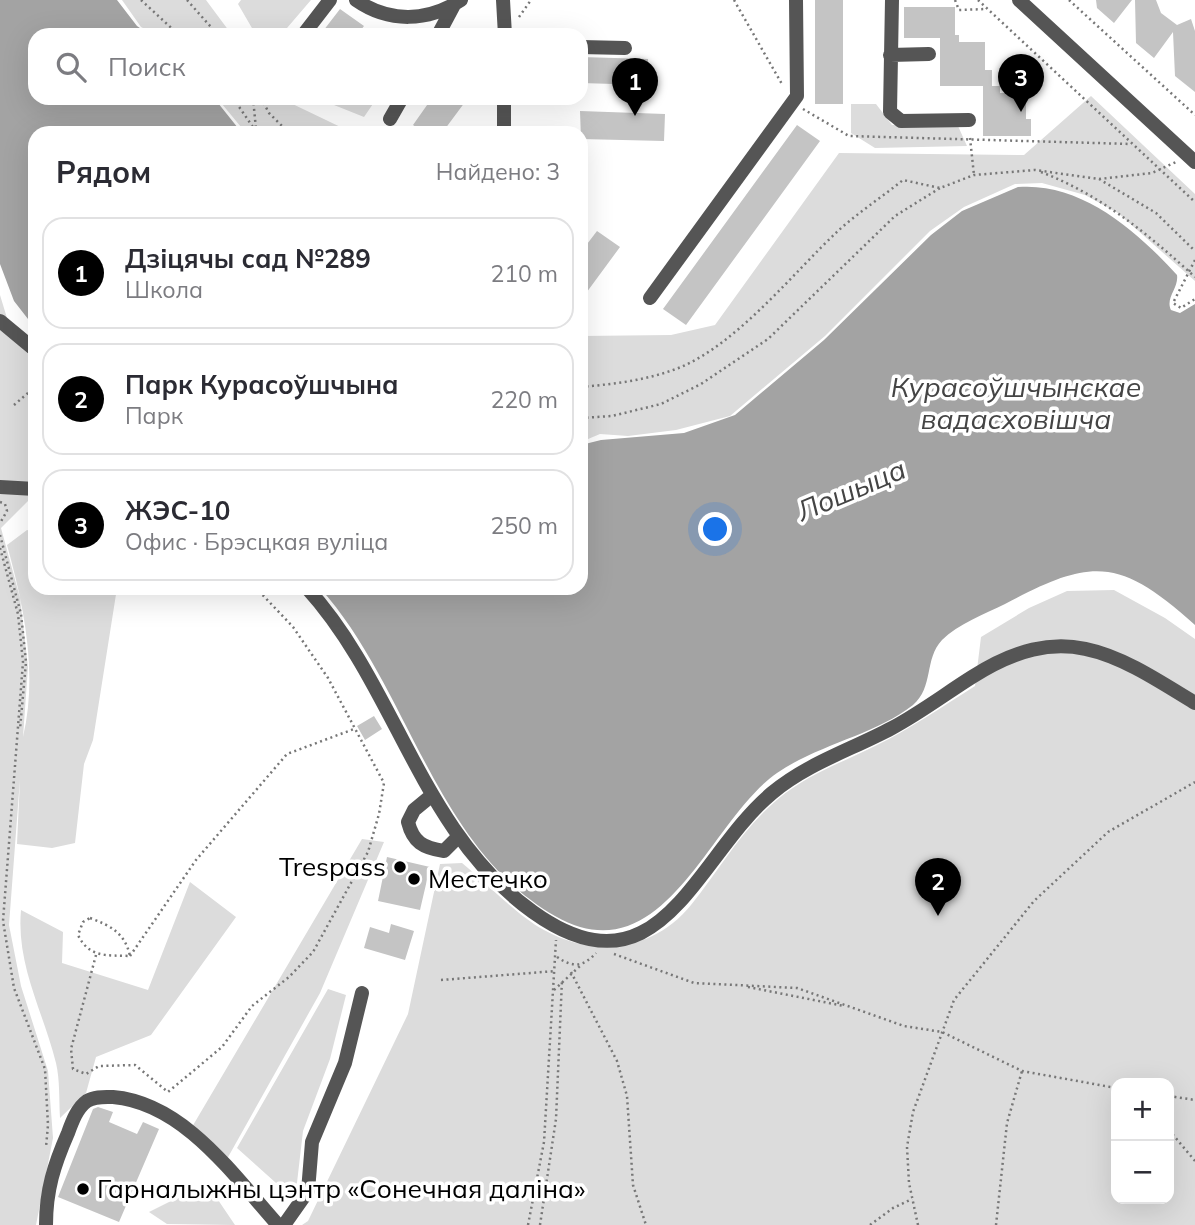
<!DOCTYPE html>
<html lang="ru">
<head>
<meta charset="utf-8">
<style>
	:root { --surface:#fff; --page:#f7f7f7; --text:#2b2b33; --muted:#7c7c81; --line:#e1e1e2; --accent:#000 }
	body { margin:0; font-family:Mulish,sans-serif; background:var(--page); color:var(--text) }
	.controls { position:absolute; right:21px; bottom:21px; display:grid; overflow:hidden; border-radius:14px; box-shadow:0 7px 28px #0002 }
	.controls button { width:63px; height:63px; display:grid; place-items:center; padding:0; border:0; border-bottom:2px solid var(--line); background:var(--surface); color:var(--text); font:35px sans-serif }
	.you { position:absolute; left:716px; top:530px; width:24px; height:24px; margin:-18px; border:5px solid #fff; border-radius:50%; background:#1a73e8; box-shadow:0 0 0 10px #1a73e833 }
	.badge { display:grid; place-items:center; width:46px; height:46px; border-radius:50%; background:var(--accent); color:#fff; font-size:23px; font-weight:700 }
	.pin { position:absolute; translate:-50% -58px; filter:drop-shadow(0 2px 4px #0008) }
	.pin::after { content:''; position:absolute; top:37px; width:24px; height:21px; background:inherit; clip-path:polygon(0 0,100% 0,50% 100%) }
	.list { margin:0; padding:0; list-style:none }
	h2 { display:flex; justify-content:space-between; align-items:center; height:91px; margin:0; padding:0 28px; font-size:30px }
	h2 small { font-size:23px; font-weight:400; color:var(--muted) }
	.list li { display:grid; grid-template-columns:46px 1fr auto; gap:21px; align-items:center; box-sizing:border-box; height:112px; margin:0 14px 14px; padding:0 14px; border:2px solid var(--line); border-radius:21px }
	.list b { display:block; font-size:26px; white-space:nowrap }
	.list p { margin:0; font-size:23px; white-space:nowrap; color:var(--muted) }
	.list em { font-size:23px; font-style:normal; color:var(--muted) }
	.icon { flex:none; width:38px; height:38px; fill:none; stroke:currentColor; stroke-width:2; stroke-linecap:round; stroke-linejoin:round }
	.map { position:relative; flex:none; width:1195px; height:1225px; overflow:hidden }
	.search { position:absolute; background:var(--surface); box-shadow:0 7px 28px #0002; left:28px; top:28px; width:560px; height:77px; display:flex; align-items:center; gap:18px; box-sizing:border-box; padding:0 24px; border-radius:21px; color:var(--muted); font-size:26px }
	.panel { position:absolute; background:var(--surface); box-shadow:0 7px 28px #0002; left:28px; top:126px; width:560px; height:469px; border-radius:21px }
	.map>svg:first-child { display:block }
</style>
</head>
<body>
<div class="map">
<svg width="1195" height="1225" viewBox="0 0 1195 1225">
	<rect width="100%" height="100%" fill="#fff"/>
	<path fill="#dcdcdc" fill-rule="evenodd" d="M122,0h84l26,35h-76l-15,-8z
		M241,0h70l-30,35h-25l-18,-31z
		M1091,96l104,98v87l-77,-68 -33,-18 -43,-12 -27,1 -51,23 -34,24 -105,105 -95,80 -54,14 -48,6 -28,-2 -19,8v-106l90,-1 44,-10 124,-172 185,2z
		M217,98h63l73,35h-107z
		M327,98h50l-13,19 -40,-16z
		M851,104h25l16,21 66,1 9,20 -92,2 -24,-15z
		M0,295l14,46 21,19v134l-34,34 19,70 8,69 -5,70c15,-63 1,-131 -16,-192l20,-15 8,2v56h82l-24,152 -9,24 -9,79 -23,5 -35,-4 3,-65 -11,146 12,61 27,85 5,67 -17,87h-36z
		M1114,590l51,28 30,21v586h-893l6,-4 100,-207 32,-150 22,-1c25,20 54,52 82,67 50,28 110,21 147,-25 29,-36 51,-76 87,-106 30,-25 63,-36 97,-53 35,-17 67,-39 100,-60l6,-49 48,-29 38,-17zM1116,1083h53v116h-53z
		M362,839l22,3 -64,151 -93,166 -35,-32z
		M190,882l46,35 -85,118 -55,22 -10,36 -26,25c-1,-18 0,-38 -4,-55 -13,-52 -40,-98 -35,-153l42,22 -1,31 86,27z
		M328,989l18,6 -16,64 -27,72 -8,69 -58,-52z
		M193,1190l19,1 23,34 -68,-1 -18,-12z"/>
	<path fill="#a3a3a3" d="M0,0h117l20,26 13,9h-115v63h179l28,35h-207v202l-6,-5 -1,-11 -14,-18 -14,-37z
		M1018,187c63,-5 118,43 159,88 2,13 -12,23 -6,35l9,3 15,-9v321c-75,-67 -102,-68 -190,-21 -20,10 -47,20 -63,36 -18,19 -8,47 -29,65 -38,30 -94,39 -136,68 -69,48 -113,205 -222,143 -121,-69 -146,-229 -235,-328h261v-143l20,-5 83,-7 51,-18 89,-75 107,-105 31,-24z"/>
	<path fill="#c4c4c4" d="M815,0h28v104h-28z
		M1096,0h36l-18,23 -17,-15z
		M1135,0h21l5,13 16,12 14,-6 4,12v61l-20,-16 -2,-44 -19,26 -18,-15z
		M904,7h51v28h4v7h26v28h7v16h8v7h26v26h5v17h-48v-50h-43v-48h-36z
		M340,9l24,17 -7,9h-37z
		M581,57l67,2 -1,26 -66,-2z
		M432,98h36l-26,35h-18l-11,-8z
		M580,111l85,3 -1,27 -83,-2z
		M797,125l23,16 -134,184 -23,-16z
		M597,231l23,16 -39,53v-48z
		M374,716l8,13 -17,11 -8,-14z
		M387,857l43,10 -10,43 -42,-9z
		M391,924l23,7 -9,29 -41,-12 6,-21 19,6z
		M98,1107l15,5 -4,10 28,12 6,-12 16,7 -40,93 -61,-25 35,-88z"/>
	<g fill="none" stroke-linecap="round" stroke-linejoin="round">
		<path stroke="#777" stroke-width="2.5" stroke-dasharray="2 3.5" stroke-linecap="butt" d="M141,0l38,35
			M187,0l31,35
			M734,0l49,86
			M955,0l4,10 27,-1
			M978,0l217,202
			M1069,0l126,115
			M519,17l12,-17
			M233,98l24,35
			M253,98l3,31
			M261,98l8,15 20,20
			M803,109l46,27 282,8
			M970,138l4,37
			M1041,172c60,23 107,62 154,105
			M1099,179l53,-6 24,-11
			M1195,260l-22,43 8,5 14,-9
			M581,387c34,-3 68,-7 100,-20 58,-25 112,-94 158,-137 20,-18 43,-33 64,-50l37,8 34,-13 61,-5 64,9 57,34 39,38
			M14,405l21,-18
			M581,418l31,-2 49,-12 40,-20 67,-45 127,-123 45,-28
			M0,502l5,2 2,7 -7,12
			M0,535l21,79 5,48 -6,67
			M0,548l18,66 5,48 -20,259 11,67 31,81 3,56 -2,22
			M90,918c21,8 35,15 40,38 -23,-1 -41,2 -52,-21l5,-13z
			M614,954l80,29 103,5 107,38 38,6 80,39 94,17
			M96,955l-25,94 2,20 13,5 13,-8 36,-1 33,27 54,-45 30,-41 37,-29 24,-25 55,-100 11,-38 5,-31 -56,-105 -35,-51 -37,-39
			M130,956l66,-96 91,-106 67,-25
			M557,957c16,11 26,10 39,-4
			M571,972l46,89 10,35 6,89 13,40
			M441,980l115,-9
			M748,987l96,19
			M554,990l26,-24
			M1169,1096l26,4
			M1169,1130l26,31
			M528,1225l16,-83 12,-202
			M540,1225l16,-106 6,-139
			M870,1225l23,-17 19,-9
			M918,1225l-9,-42 -2,-36 6,-35 41,-112 80,-99 74,-69 87,-50
			M996,1225l11,-102 15,-52"/>
		<path stroke="#555" stroke-width="14" d="M356,0c33,23 72,22 105,0
			M503,0l2,35
			M892,0l-2,112 11,9 68,-1
			M1019,0l176,162
			M303,35l27,-35
			M438,35l16,-30
			M581,47l44,1
			M890,55l39,-1
			M390,119l12,-21
			M504,133v-35
			M650,298l147,-202 -1,-96
			M0,321l35,29
			M0,487l35,2
			M307,588c90,99 113,243 226,324 127,91 162,-55 239,-119 36,-30 79,-43 120,-65 28,-15 53,-34 80,-51 91,-58 141,-25 223,26
			M431,796l-17,14 -6,12c5,20 15,26 36,29l14,-14
			M46,1225c0,-35 8,-60 22,-92 4,-11 9,-25 19,-32 8,-5 18,-4 26,-4 71,6 121,79 165,128
			M284,1225l24,-34 4,-49 33,-79 17,-70"/>
	</g>
	<g fill="#000" stroke="#fff" stroke-width="2.5">
		<circle cx="400" cy="867" r="7"/>
		<circle cx="414" cy="879" r="7"/>
		<circle cx="83" cy="1189" r="7"/>
	</g>
	<g text-anchor="middle" stroke-width="7" stroke-linejoin="round" paint-order="stroke">
		<g font-size="26" fill="#000" stroke="#fff" text-anchor="start">
			<text x="386" y="876" text-anchor="end">Trespass</text>
			<text x="428" y="888">Местечко</text>
			<text x="97" y="1198">Гарналыжны цэнтр «Сонечная даліна»</text>
		</g>
		<g font-size="28" font-style="italic" fill="#444" stroke="#fff">
			<text x="1016" y="397">Курасоўшчынскае<tspan x="1016" dy="32">вадасховішча</tspan></text>
			<text transform="translate(851 490) rotate(-23)" y="10">Лошыца</text>
		</g>
	</g>
</svg>
<div class="controls">
<button>+</button>
<button>−</button>
</div>
<div class="you"></div>
<div class="pin badge" style="left:635px;top:116px">1</div>
<div class="pin badge" style="left:938px;top:916px">2</div>
<div class="pin badge" style="left:1021px;top:112px">3</div>
<div class="search"><svg class="icon" aria-label="search" viewBox="0 0 24 24"><circle cx="10" cy="10" r="6"/><path d="M15 15l6 6"/></svg>Поиск</div>
<section class="panel">
<h2>Рядом<small>Найдено: 3</small></h2>
<ul class="list">
<li><span class="badge">1</span><div><b>Дзіцячы сад №289</b><p>Школа</p></div><em>210 m</em></li>
<li><span class="badge">2</span><div><b>Парк Курасоўшчына</b><p>Парк</p></div><em>220 m</em></li>
<li><span class="badge">3</span><div><b>ЖЭС-10</b><p>Офис · Брэсцкая вуліца</p></div><em>250 m</em></li>
</ul>
</section>
</div>
</body>
</html>
